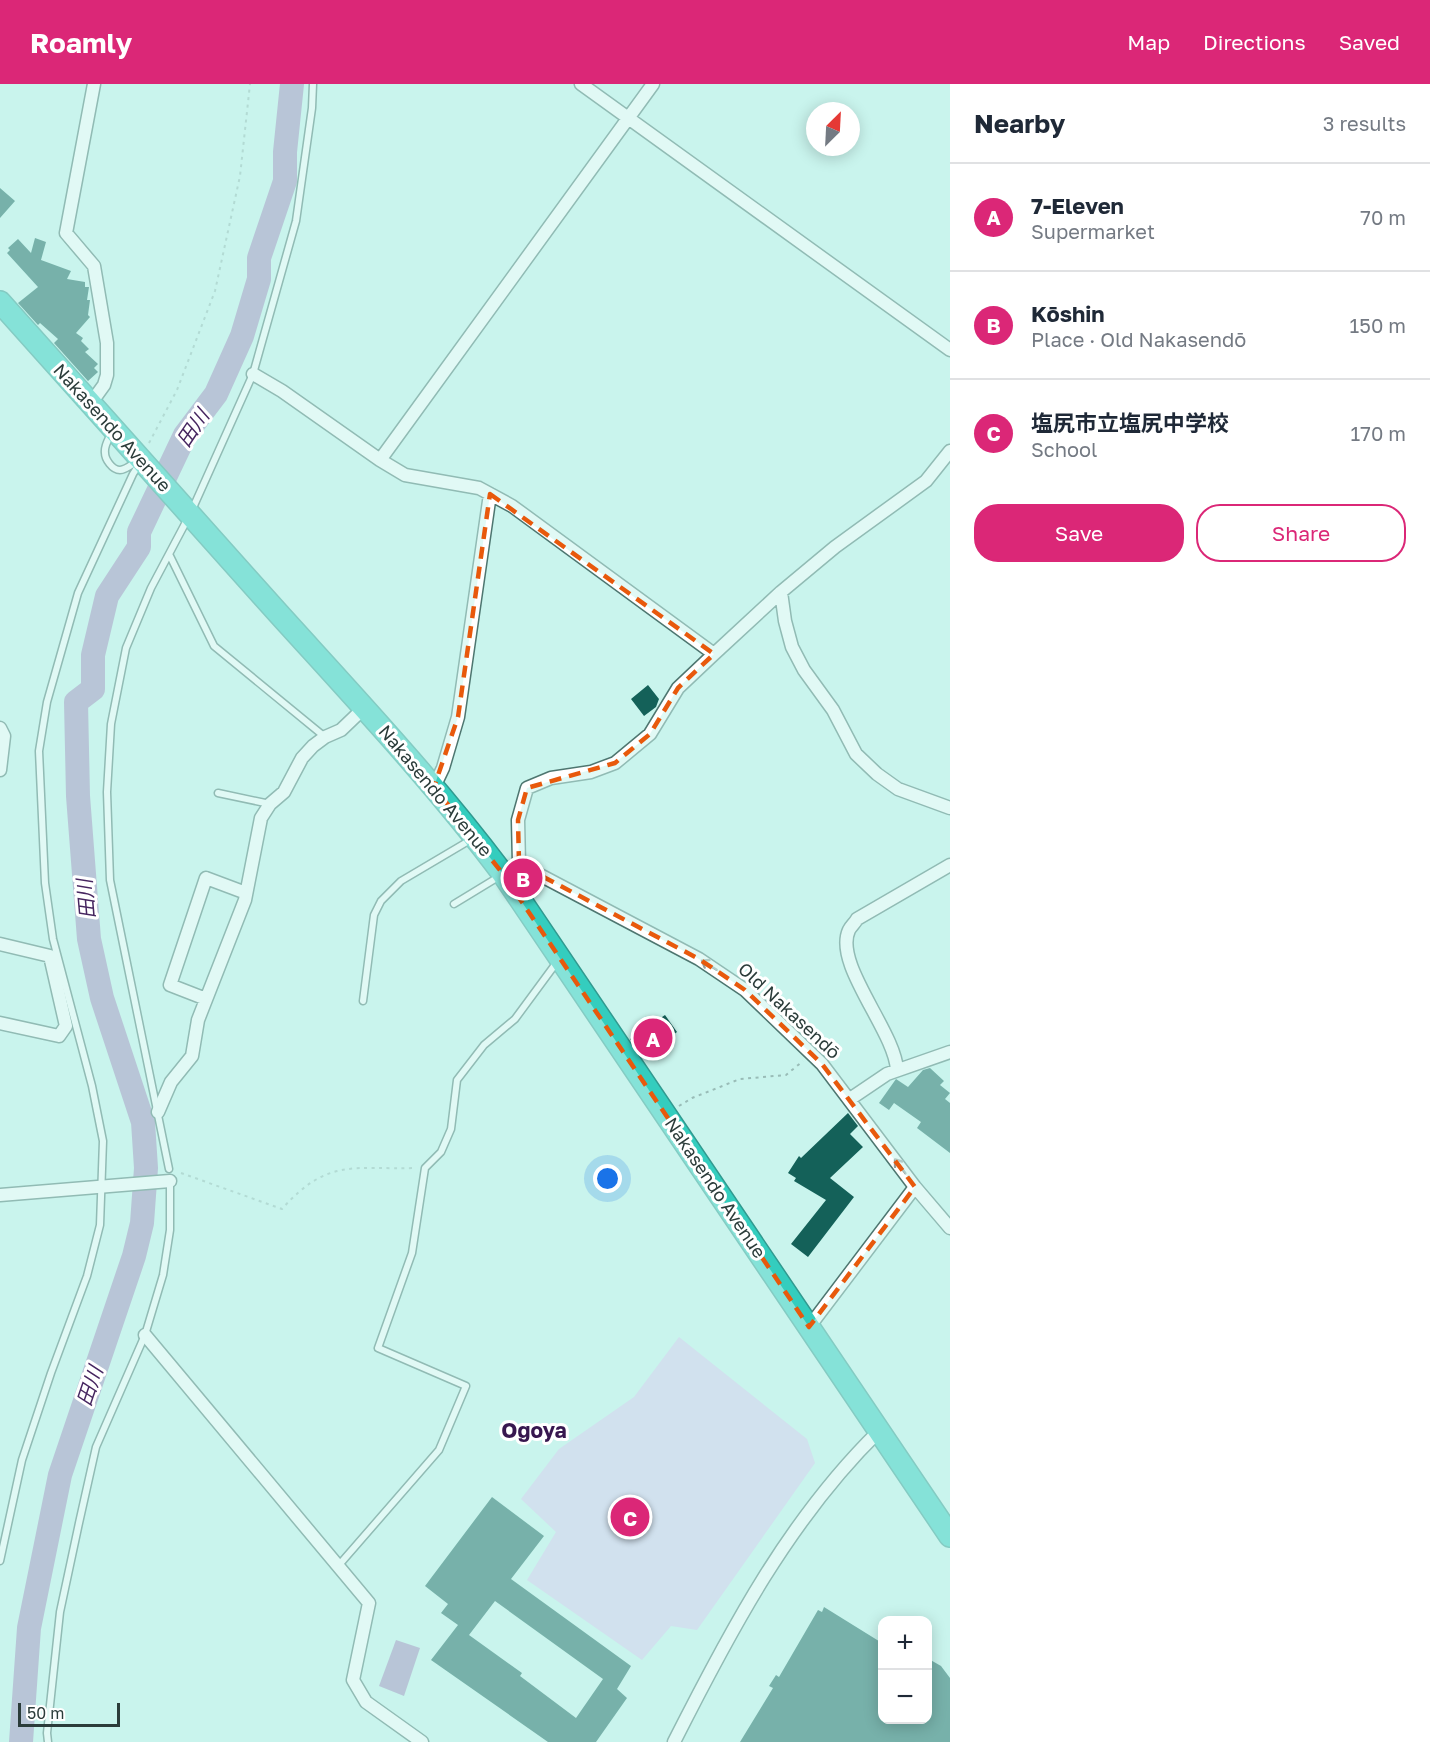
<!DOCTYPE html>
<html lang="en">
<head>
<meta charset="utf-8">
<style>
	:root { --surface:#fff; --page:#f6f6f7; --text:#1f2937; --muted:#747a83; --line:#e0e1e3; --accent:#db2777 }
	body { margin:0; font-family:"Golos Text","Noto Sans JP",sans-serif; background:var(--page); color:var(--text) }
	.controls { position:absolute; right:18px; bottom:18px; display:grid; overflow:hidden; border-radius:12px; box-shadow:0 3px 15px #0003 }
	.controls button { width:54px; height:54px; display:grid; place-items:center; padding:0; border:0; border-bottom:2px solid var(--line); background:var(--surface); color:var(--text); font:30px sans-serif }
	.compass { position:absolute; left:806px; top:18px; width:54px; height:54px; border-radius:50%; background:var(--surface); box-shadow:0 3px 15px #0003; rotate:24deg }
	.scale { position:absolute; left:18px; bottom:15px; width:102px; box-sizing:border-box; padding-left:6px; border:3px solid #2b3c3a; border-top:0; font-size:16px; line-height:21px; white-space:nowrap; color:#2b3c3a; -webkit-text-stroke:4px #fff; paint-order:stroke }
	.you { position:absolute; left:608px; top:1095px; width:21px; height:21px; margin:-15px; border:4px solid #fff; border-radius:50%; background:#1a73e8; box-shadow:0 0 0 9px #1a73e833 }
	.badge { display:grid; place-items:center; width:39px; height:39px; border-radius:50%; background:var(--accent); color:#fff; font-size:20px; font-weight:700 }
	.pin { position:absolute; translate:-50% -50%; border:3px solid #fff; box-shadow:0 2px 6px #0006 }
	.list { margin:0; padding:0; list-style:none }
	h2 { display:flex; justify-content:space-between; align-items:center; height:78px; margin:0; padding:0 24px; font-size:26px }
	h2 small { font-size:20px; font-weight:400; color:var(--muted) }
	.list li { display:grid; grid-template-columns:39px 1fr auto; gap:18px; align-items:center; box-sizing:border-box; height:108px; padding:0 24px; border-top:2px solid var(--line) }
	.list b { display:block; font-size:22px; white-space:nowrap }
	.list p { margin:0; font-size:20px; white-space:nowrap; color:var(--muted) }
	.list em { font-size:20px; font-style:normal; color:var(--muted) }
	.actions { display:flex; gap:12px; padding:18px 24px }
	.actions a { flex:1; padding:14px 0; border:2px solid var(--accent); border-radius:24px; text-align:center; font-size:21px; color:var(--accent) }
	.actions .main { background:var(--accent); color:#fff }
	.map { position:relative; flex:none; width:950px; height:1658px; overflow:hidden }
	header { display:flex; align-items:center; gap:36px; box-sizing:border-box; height:84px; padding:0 30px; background:var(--accent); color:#fff }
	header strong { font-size:28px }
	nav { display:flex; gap:33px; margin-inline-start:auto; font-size:21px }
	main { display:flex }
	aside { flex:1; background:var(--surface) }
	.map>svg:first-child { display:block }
</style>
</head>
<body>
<header>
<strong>Roamly</strong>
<nav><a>Map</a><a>Directions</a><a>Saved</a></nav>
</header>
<main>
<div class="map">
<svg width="950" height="1658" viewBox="0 0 950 1658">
	<rect width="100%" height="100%" fill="#c9f4ed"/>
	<path fill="#dcc9ef" d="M679,1253l128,102 8,24 -118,167 -26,-4 -29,34 -115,-80 29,-48 -35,-33 38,-50 75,-52z"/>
	<path fill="#a48dbc" d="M396,1556l24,8 -16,48 -25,-10z"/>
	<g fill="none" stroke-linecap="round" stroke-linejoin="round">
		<path stroke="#a48dbc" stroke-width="24" d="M21,1658l8,-114 31,-153 74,-219 8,-33 4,-55 -3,-46 -41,-124 -13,-59 -11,-143 -2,-94 17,-13v-34l14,-59 32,-49v-15l46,-97 31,-41 26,-58 17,-57v-21l26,-77v-29l7,-68"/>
	</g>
	<path fill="#146159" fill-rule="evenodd" d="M0,104l15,13 -15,17z
		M35,154l11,4 -5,18 30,11 -4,8 18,3v5h4l-2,13h3l-2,15 2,2 -14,16 7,5 -2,3 8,8 -4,3 13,12 -4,4 4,4 -10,9 -34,-38 4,-4 -18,-16 -2,2 -20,-22 20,-16 -31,-34 3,-3 -2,-2 10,-9 13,14z
		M648,601l11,14 -3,8 -12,9 -13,-17z
		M665,931l12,17 -35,25 -12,-18z
		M930,984l14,13 -4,4 10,8 -5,6 5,4v50l-33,-25 4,-6 -27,-19 -5,7 -10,-7 17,-24 12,8 15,-17z
		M848,1029l10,13 -8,8 13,13 -33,31 24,19 -46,60 -17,-13 35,-44 -32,-19 2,-3 -8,-5 11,-17 2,2z
		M492,1413l52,39 -33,43 120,87 -14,23 10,9 -31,44h-48l-117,-82 27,-35 -17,-12 7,-9 -23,-18zM495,1517l108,78 -27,39 -56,-42 2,-3 -53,-38z
		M824,1523l58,36v76h45v-61l14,8 9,12v64h-210l33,-54 -4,-2 7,-11 3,2 39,-67 4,2z"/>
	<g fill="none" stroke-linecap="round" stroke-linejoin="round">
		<defs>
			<path id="lane" d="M111,350c-3,6 -7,12 -6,19 0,6 7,17 15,17 6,0 12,-6 17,-9
				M192,426l61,-136 43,-153 16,-113 1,-24
				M170,472l44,90 111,91
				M218,709l52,11
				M454,820l46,-28
				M363,917l11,-86 7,-14 20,-20 71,-42
				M169,1085l-59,-289 -3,-88 4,-68 15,-76 25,-60 36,-68
				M0,1477l22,-101 29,-87 36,-97 13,-51 3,-84 -11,-55 -39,-147 -8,-56 -6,-132 8,-49 31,-109 55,-119 7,-11
				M339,1481l100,-115 27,-64 -88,-38 34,-95 13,-85 16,-16 10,-23 6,-49 27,-35 31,-26 42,-57
				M48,1658l-1,-9 13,-121 19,-89 17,-76 49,-112 18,-60 7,-45v-49"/>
			<path id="street" d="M581,0l369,266
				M253,290l29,17 98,69 25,15 74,13 33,18 202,148
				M91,319l13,-18 3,-10v-32l-13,-77 -28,-33 28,-149
				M380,376l273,-376
				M781,508l4,29 7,26 12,23 29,40 23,44 21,20 21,15 52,19
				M0,644l4,8 -4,34
				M434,703l9,-19 15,-51 32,-223
				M519,780l-1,-44 9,-32 24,-10 40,-6 24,-9 35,-29 28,-46 36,-34 67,-62 54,-45 91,-66 24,-30
				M519,780l180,95 46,31 77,74 93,123 35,41
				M0,860l50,12 16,70 -7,10 -59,-13
				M206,915l-36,-14 36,-107 40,15
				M897,986c-2,-39 -64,-106 -48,-140 2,-4 6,-7 8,-11l93,-54
				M850,1015l37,-25 63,-22
				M158,1028l13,-30 21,-26 6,-36 47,-120 16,-82 9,-14 14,-12 18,-34 11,-12 12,-9 16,-7 23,-22
				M0,1111l170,-14
				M809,1243l106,-140
				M145,1251l224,268 -16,77 13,22 56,40
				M674,1658c56,-111 115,-223 205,-311"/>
			<path id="highway" d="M0,218c93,103 185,207 278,311 77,85 156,169 225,261l447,662"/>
		</defs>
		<use href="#lane" stroke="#4e7670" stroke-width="9"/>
		<use href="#street" stroke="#4e7670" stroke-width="15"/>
		<use href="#highway" stroke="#319a90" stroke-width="24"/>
		<path stroke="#99bcb7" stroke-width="2" stroke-dasharray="3 4.5" stroke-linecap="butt" d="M149,359l28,-53 38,-99 25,-115 10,-92
			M679,1022l13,-8 48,-19 46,-4 17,-14
			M181,1089l101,36c46,-52 73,-39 134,-41"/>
		<use href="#lane" stroke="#fff" stroke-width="6"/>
		<use href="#street" stroke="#fff" stroke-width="12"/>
		<use href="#highway" stroke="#34cdbe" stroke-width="21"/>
	</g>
	<defs><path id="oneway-shaft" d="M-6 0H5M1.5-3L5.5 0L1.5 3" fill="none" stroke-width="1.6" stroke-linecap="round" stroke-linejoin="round" transform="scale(1.5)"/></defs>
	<g stroke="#959e9c">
		<use href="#oneway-shaft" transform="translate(709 881) rotate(-148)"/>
		<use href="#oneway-shaft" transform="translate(900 1082) rotate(-127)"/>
	</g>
	<path d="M0 0H950V1658H0ZM490,410l224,160 -36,34 -28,46 -35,29 -88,25 -9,32 1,44 180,95 46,31 77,74 93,123 -106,140 -306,-453 -69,-87 24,-70z" fill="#c9f4ed" fill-opacity=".55" fill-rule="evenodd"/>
	<path fill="none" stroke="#e8590c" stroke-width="4.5" stroke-dasharray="12 8" stroke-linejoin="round" d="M490,410l224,160 -36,34 -28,46 -35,29 -88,25 -9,32 1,44 180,95 46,31 77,74 93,123 -106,140 -306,-453 -69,-87 24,-70z"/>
	<g text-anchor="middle" stroke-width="6" stroke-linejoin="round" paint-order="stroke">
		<g font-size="18" fill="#2b3c3a" stroke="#fff">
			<text transform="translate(112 344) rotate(48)" y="6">Nakasendo Avenue</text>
			<text transform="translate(435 707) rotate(50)" y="6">Nakasendo Avenue</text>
			<text transform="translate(789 927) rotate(43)" y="6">Old Nakasendō</text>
			<text transform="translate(715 1104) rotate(56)" y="6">Nakasendo Avenue</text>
		</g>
		<g font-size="20" font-style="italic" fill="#462660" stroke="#fff">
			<text transform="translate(193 344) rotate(-56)" y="7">田川</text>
			<text transform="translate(86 815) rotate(-95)" y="7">田川</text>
			<text transform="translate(90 1302) rotate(-71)" y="7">田川</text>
		</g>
		<g font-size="21" font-weight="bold" fill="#37174f" stroke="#fff">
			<text x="534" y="1354">Ogoya</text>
		</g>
	</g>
</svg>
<div class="controls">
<button>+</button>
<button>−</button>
</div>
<svg class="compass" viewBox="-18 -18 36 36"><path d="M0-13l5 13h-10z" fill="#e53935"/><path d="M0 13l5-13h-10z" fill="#747a83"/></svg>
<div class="scale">50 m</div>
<div class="you"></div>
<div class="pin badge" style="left:653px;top:954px">A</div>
<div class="pin badge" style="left:523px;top:794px">B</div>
<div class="pin badge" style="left:630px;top:1433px">C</div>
</div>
<aside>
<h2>Nearby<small>3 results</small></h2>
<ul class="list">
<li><span class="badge">A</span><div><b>7-Eleven</b><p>Supermarket</p></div><em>70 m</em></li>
<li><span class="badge">B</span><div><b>Kōshin</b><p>Place · Old Nakasendō</p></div><em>150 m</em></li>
<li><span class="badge">C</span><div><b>塩尻市立塩尻中学校</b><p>School</p></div><em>170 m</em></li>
</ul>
<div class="actions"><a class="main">Save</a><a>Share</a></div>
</aside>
</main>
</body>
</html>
